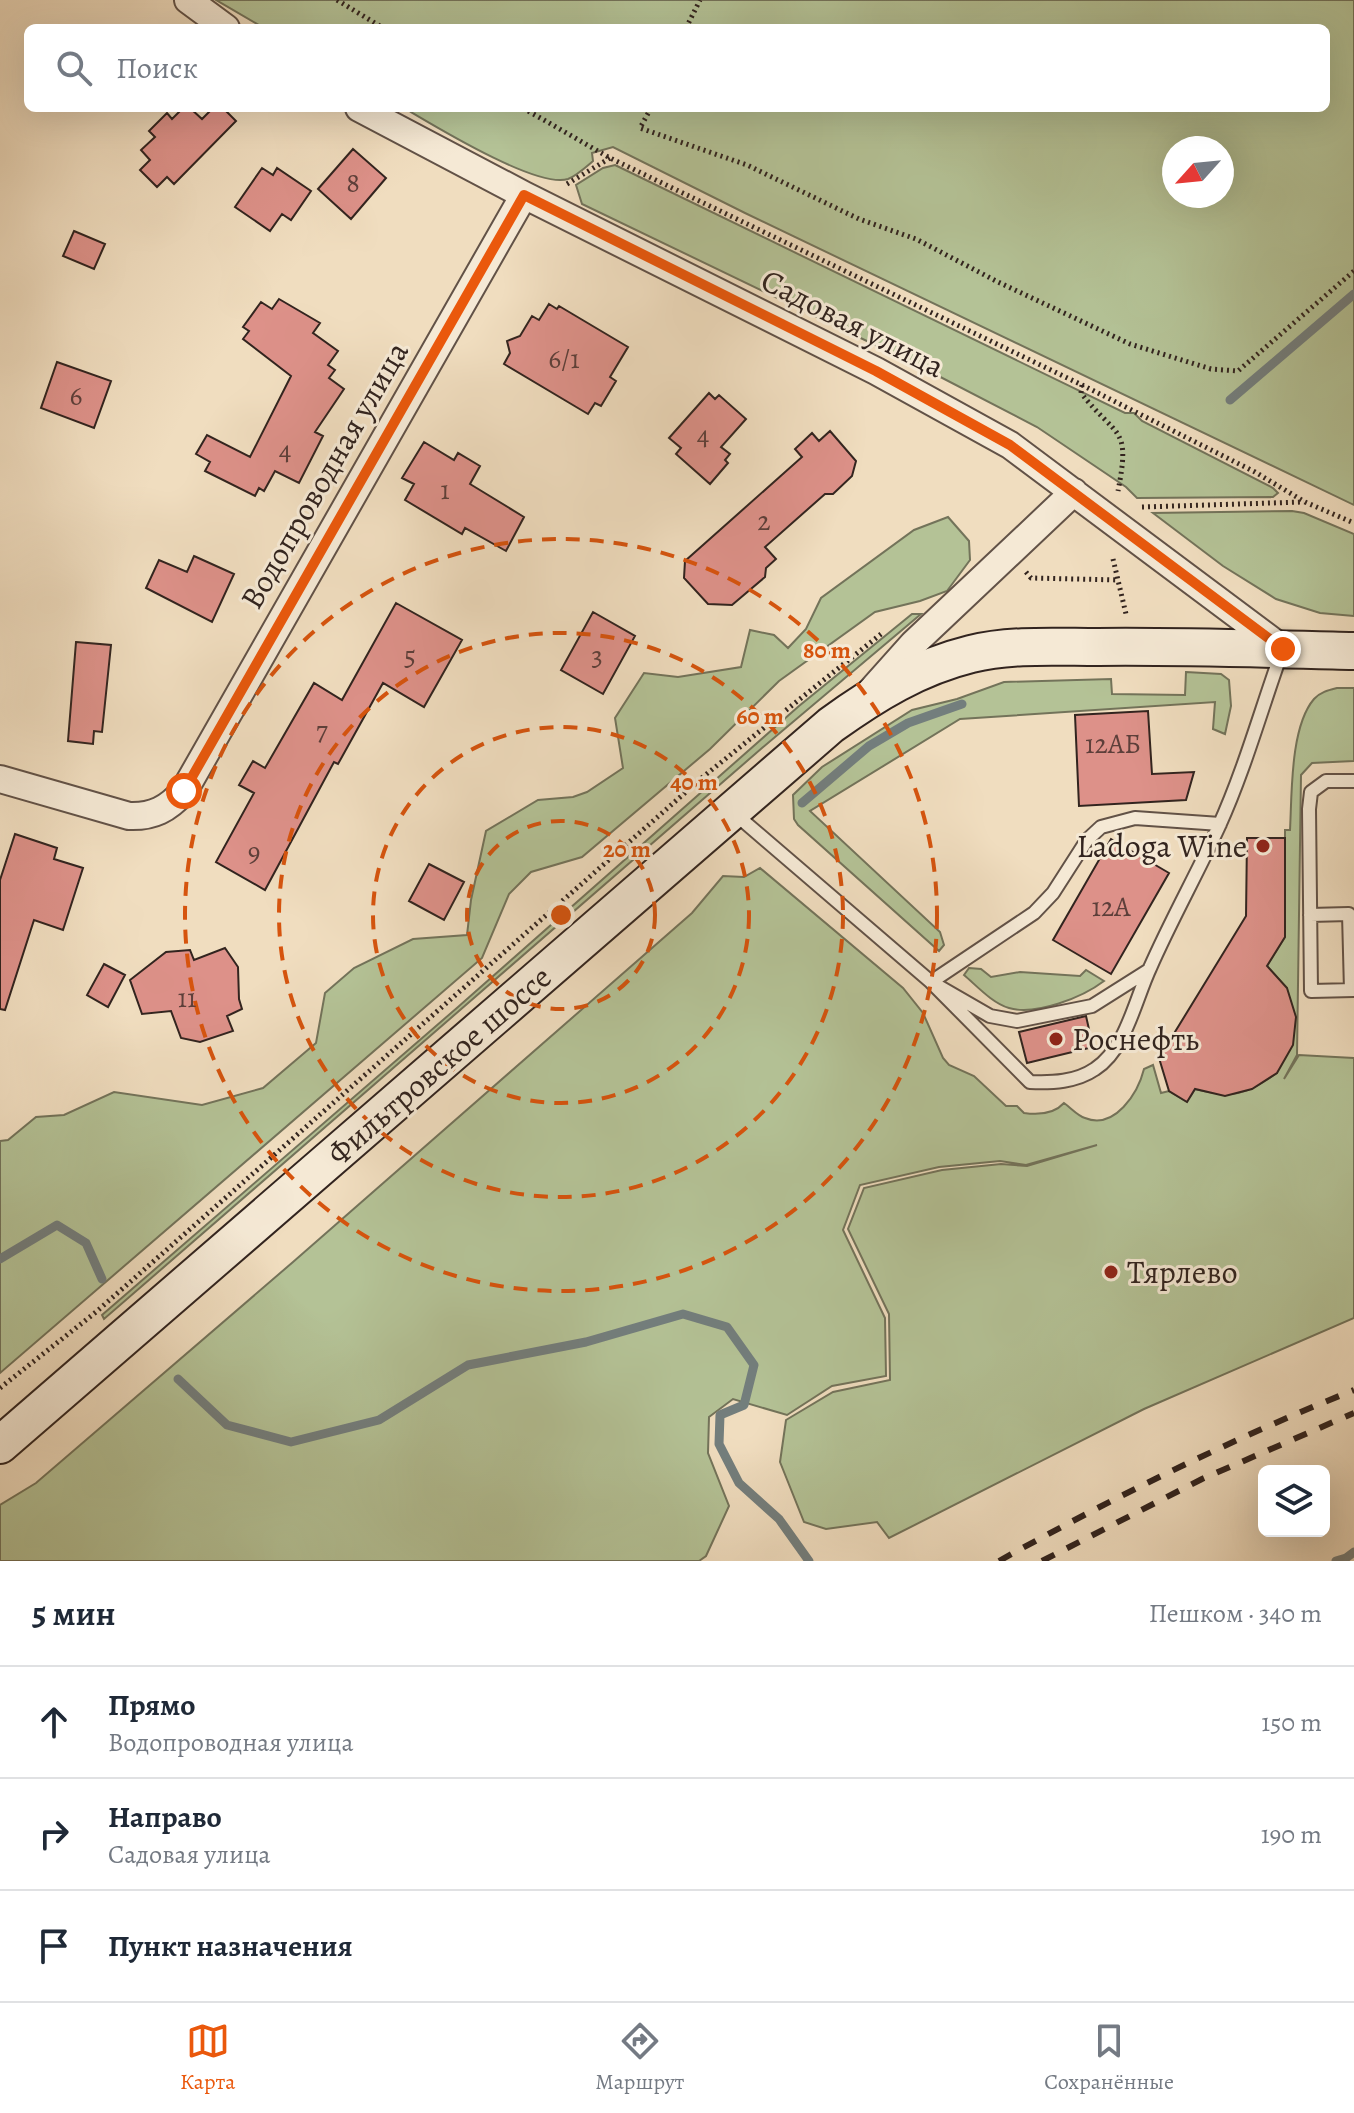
<!DOCTYPE html>
<html lang="ru">
<head>
<meta charset="utf-8">
<style>
	:root { --surface:#fff; --page:#f2f2f3; --text:#1f2937; --muted:#747a83; --line:#e0e1e3; --accent:#ea580c }
	body { margin:0; font-family:Alegreya,serif; background:var(--page); color:var(--text) }
	.controls { position:absolute; right:24px; bottom:24px; display:grid; overflow:hidden; border-radius:12px; box-shadow:0 8px 32px #0002 }
	.controls button { width:72px; height:72px; display:grid; place-items:center; padding:0; border:0; border-bottom:2px solid var(--line); background:var(--surface); color:var(--text); font:40px sans-serif }
	.compass { position:absolute; left:1162px; top:136px; width:72px; height:72px; border-radius:50%; background:var(--surface); box-shadow:0 8px 32px #0002; rotate:243deg }
	.stop { position:absolute; width:24px; height:24px; margin:-18px; border:6px solid #ea580c; border-radius:50%; background:#fff }
	.stop.end { background:#ea580c; border-color:#fff; box-shadow:0 2px 8px #0008 }
	.list { margin:0; padding:0; list-style:none }
	h2 { display:flex; justify-content:space-between; align-items:center; height:104px; margin:0; padding:0 32px; font-size:34px }
	h2 small { font-size:26px; font-weight:400; color:var(--muted) }
	.list li { display:grid; grid-template-columns:52px 1fr auto; gap:24px; align-items:center; box-sizing:border-box; height:112px; padding:0 32px; border-top:2px solid var(--line) }
	.list b { display:block; font-size:30px; white-space:nowrap }
	.list p { margin:0; font-size:26px; white-space:nowrap; color:var(--muted) }
	.list em { font-size:26px; font-style:normal; color:var(--muted) }
	.icon { flex:none; width:44px; height:44px; fill:none; stroke:currentColor; stroke-width:2; stroke-linecap:round; stroke-linejoin:round }
	.map { position:relative; flex:none; width:1354px; height:1561px; overflow:hidden }
	.search { position:absolute; background:var(--surface); box-shadow:0 8px 32px #0002; left:24px; right:24px; top:24px; height:88px; display:flex; align-items:center; gap:20px; box-sizing:border-box; padding:0 28px; border-radius:12px; color:var(--muted); font-size:30px }
	.sheet { height:440px; background:var(--surface) }
	nav { display:flex; justify-content:space-around; align-items:center; box-sizing:border-box; height:112px; border-top:2px solid var(--line); background:var(--surface); font-size:22px; color:var(--muted) }
	nav a { display:grid; justify-items:center; gap:4px }
	nav .on { color:var(--accent) }
	.map>svg:first-child { display:block }
</style>
</head>
<body>
<div class="map">
<svg width="1354" height="1561" viewBox="0 0 1354 1561">
	<rect width="100%" height="100%" fill="#f0ddbf"/>
	<filter id="stains"><feTurbulence type="fractalNoise" baseFrequency=".0025" numOctaves="4"/><feColorMatrix values="0 0 0 0 .2 0 0 0 0 .09 0 0 0 0 .02 0 0 0 .5 -.17"/></filter>
	<radialGradient id="worn" r=".72"><stop offset=".6" stop-color="#630" stop-opacity="0"/><stop offset="1" stop-color="#630" stop-opacity=".3"/></radialGradient>
	<path fill="#b4c296" stroke="#73735a" stroke-width="2" fill-rule="evenodd" d="M216,0h1138v505l-609,-292 -132,-66 -21,6 1,8c-7,6 -17,15 -25,18 -31,10 -135,-54 -164,-71h922v-80h-1062zM1174,148h48v48h-48z
		M615,165l510,248h9l8,8 131,67 5,5 -5,4 -136,1 -11,-11 -89,-60 -114,-59 -341,-164 -6,-19 27,-17z
		M1292,511l12,2 50,21v82l-34,-3 -44,-14 -53,-33 -70,-53z
		M948,517l21,24 1,19 -23,31 -27,10 -45,11 -96,69 -69,68 -128,108 -51,15 -22,22 -27,64 -482,415v-232l8,-1 28,-23 28,-2 50,-23 88,13 61,-17 53,-45 9,-50 29,-25 59,-29 54,-4 4,-35 15,-69 52,-31 35,-3 14,-5 36,-24 -8,-50 29,-45 34,4 63,-10 9,-37 24,5 14,13 18,-19 15,-31 93,-68z
		M912,614h9l-159,134 -658,571 -2,-4 356,-308 341,-301z
		M1186,672l35,2 8,6 2,26 -6,28 -12,-5 2,-27 -255,17 -150,92 130,121 4,13 -5,6 -141,-126 -4,-6 -1,-24 29,-28 90,-57 45,-11 47,-17 107,-3 1,15 73,1z
		M1337,688h17v73l-42,2 -11,12 -4,280 -13,24 15,-24 55,3v260l-210,91 -255,129 -12,-16 -51,7 -22,-7 -24,-60 6,-42 47,-28 57,-12 -1,-66 -41,-85 16,-41 78,-18 59,-6 26,2 70,-21 -71,20 -26,-4 -61,6 -79,18 -17,45 42,88 1,58 -54,10 -45,29 -54,-16 -24,18 -1,36 21,53 -23,50 -7,5h-699v-56l36,-22 257,-221 399,-349 31,-37 21,1 16,-9 143,120 20,25 20,45 6,7 25,11 32,30h11l7,7c14,2 30,1 40,-10 7,5 14,13 21,15 30,12 53,-25 59,-49l9,-4 8,28 8,-2 18,11 8,-13c39,9 48,7 82,-16l10,-85 -20,-22 18,-29v-107h5c2,-36 0,-103 24,-131 6,-7 15,-9 23,-11z
		M969,968l12,1 10,8 29,-5 60,4 6,-6 18,11c-21,16 -68,35 -95,27 -17,-5 -32,-22 -45,-33z"/>
	<g fill="none" stroke-linecap="round" stroke-linejoin="round">
		<path stroke="#737e7d" stroke-width="9" d="M1230,400l124,-106
			M802,803l67,-57 39,-23 54,-19
			M0,1259l57,-34 29,18 16,36
			M178,1379l49,46 64,17 88,-22 89,-55 118,-23 97,-28 44,13 27,38 -10,40 -24,10 -1,29 20,39 40,36 30,42
			M1336,1561l10,-3 8,-6"/>
	</g>
	<path fill="#dd9189" stroke="#32241f" stroke-width="2" d="M183,108h7l12,11 11,-11h10l13,13 -62,63 -7,-7 -10,10 -17,-17 10,-10 -9,-10 14,-13 -6,-6 18,-18 5,6z
		M353,149l33,29 -35,41 -33,-30z
		M262,168l11,7 4,-7 34,23 -20,29 -9,-6 -12,17 -35,-24z
		M74,231l31,13 -11,25 -31,-13z
		M279,299l41,24 -7,10 25,18 -10,14 7,5 -6,8 15,11 -29,43 8,4 -24,47 -24,-12 -11,20 -5,-3 -4,8 -50,-25 5,-9 -14,-8 11,-19 43,22 41,-81 -48,-37 6,-8 -6,-4 18,-25 11,7z
		M549,304l8,5 2,-3 69,41 -18,30 6,4 -15,25 -6,-3 -7,11 -84,-50 6,-11 -3,-12 13,-5 12,-20 7,4z
		M57,362l54,19 -17,47 -53,-20z
		M709,393l6,6 4,-4 27,24 -25,28 9,7 -5,6 3,3 -18,21 -34,-30 5,-6 -12,-10z
		M830,431l26,30 -4,15 -19,18h-8l-60,53 11,12 -10,9 -1,9 -33,28 -24,-1 -24,-26 1,-17 117,-104 -7,-8 17,-16 7,8z
		M424,442l30,18 4,-7 22,13 -10,18 54,33 -18,34 -41,-23 -3,6 -57,-34 9,-16 -12,-6z
		M194,556l40,18 -22,48 -66,-34 13,-28 28,12z
		M396,603l66,37 -38,67 -41,-24 -45,81 -4,-2 -69,128 -49,-28 38,-69 -15,-8 14,-24 12,7 49,-85 28,17z
		M593,612l42,24 -32,58 -42,-24z
		M76,642l35,3 -9,87 -8,-1 -1,13 -25,-3z
		M1148,711l4,63 42,-2 -8,28 -107,6 -4,-91z
		M15,834l42,14 -3,11 29,9 -20,62 -29,-10 -29,90 -5,-1v-129z
		M1247,838h38v99l-18,29 20,22 9,29 -3,28 -16,28 -25,16 -27,7 -30,-7 -8,13 -18,-11 -10,-33 87,-142z
		M1111,839l58,34 -58,101 -58,-34z
		M429,864l35,18 -20,38 -35,-19z
		M225,948l13,19 1,32 3,10 -15,7 6,15 -33,11 -19,-4 -10,-27 -29,3 -12,-34 36,-28 24,-2 4,10z
		M104,964l21,11 -17,32 -21,-12z
		M1086,1016l7,31 -66,16 -8,-31z"/>
	<g fill="none" stroke-linecap="round" stroke-linejoin="round">
		<defs>
			<path id="lane" d="M1354,781h-28l-15,11 -2,17 2,182 43,-1
				M734,813l197,169 99,100c22,1 46,0 65,-13 31,-20 40,-69 55,-101 21,-48 47,-94 69,-142 25,-55 42,-116 62,-172
				M1310,915l39,-1 2,76
				M1149,970l-57,36 -75,15 -27,-5 -59,-34 103,-69 19,-20 34,-53 14,-13 34,-9 85,6"/>
			<path id="street" d="M188,0l38,28
				M359,108l165,87 352,176 134,74 273,204
				M871,691l42,-47 161,-152
				M0,779l129,37c24,1 39,-7 55,-25l340,-596"/>
			<path id="secondary" d="M0,1445l831,-720c43,-31 87,-58 140,-71 40,-10 86,-7 127,-7 85,-1 171,2 256,4"/>
		</defs>
		<use href="#lane" stroke="#625247" stroke-width="16"/>
		<use href="#street" stroke="#625247" stroke-width="30"/>
		<use href="#secondary" stroke="#32241f" stroke-width="40"/>
		<path stroke="#32241f" stroke-width="5" stroke-dasharray="2 4" stroke-linecap="butt" d="M337,0l46,28
			M686,28l14,-28
			M523,108l87,50 472,227 173,87 50,30 49,21
			M651,108l-11,20 107,37 112,54 57,20 82,43 132,62 81,25 27,2 116,-100
			M567,184l43,-26
			M1082,385l-1,8c36,46 50,32 37,98
			M1142,507l162,-5
			M1113,559l13,55
			M1026,572l5,6 88,2
			M0,1388l96,-76 608,-536 177,-142"/>
		<use href="#lane" stroke="#f5e9d5" stroke-width="12"/>
		<use href="#street" stroke="#f5e9d5" stroke-width="26"/>
		<use href="#secondary" stroke="#f5e9d5" stroke-width="36"/>
		<path stroke="#32241f" stroke-width="6" stroke-dasharray="14 14" stroke-linecap="butt" d="M999,1561c115,-64 233,-122 355,-171
			M1042,1561l160,-82 152,-66"/>
	</g>
	<g fill="none" stroke-linecap="round" stroke-linejoin="round">
		<path stroke="#ea580c" stroke-width="10" d="M184,791l340,-596 352,176 134,74 273,204"/>
	</g>
	<g fill="none" stroke="#d6540e" stroke-width="4" stroke-dasharray="14 10">
		<circle cx="561" cy="915" r="94"/>
		<circle cx="561" cy="915" r="188"/>
		<circle cx="561" cy="915" r="282"/>
		<circle cx="561" cy="915" r="376"/>
	</g>
	<g fill="#8f2418" stroke="#f5e9d5" stroke-width="3">
		<circle cx="1263" cy="846" r="8"/>
		<circle cx="1056" cy="1039" r="8"/>
		<circle cx="1111" cy="1272" r="8"/>
	</g>
	<g text-anchor="middle" stroke-width="6" stroke-linejoin="round" paint-order="stroke">
		<g font-size="28" fill="#5d3f3a">
			<text x="353" y="192">8</text>
			<text x="564" y="368">6/1</text>
			<text x="76" y="405">6</text>
			<text x="703" y="444">4</text>
			<text x="285" y="459">4</text>
			<text x="445" y="499">1</text>
			<text x="764" y="530">2</text>
			<text x="410" y="665">5</text>
			<text x="597" y="665">3</text>
			<text x="322" y="740">7</text>
			<text x="1113" y="753">12АБ</text>
			<text x="254" y="861">9</text>
			<text x="1111" y="916">12А</text>
			<text x="187" y="1007">11</text>
		</g>
		<g font-size="32" fill="#32241f" stroke="#f5e9d5">
			<text transform="translate(853 323) rotate(27)" y="11">Садовая улица</text>
			<text transform="translate(324 475) rotate(-60)" y="11">Водопроводная улица</text>
			<text transform="translate(439 1065) rotate(-41)" y="11">Фильтровское шоссе</text>
		</g>
		<g font-size="32" fill="#32241f" stroke="#f5e9d5" text-anchor="start">
			<text x="1247" y="857" text-anchor="end">Ladoga Wine</text>
			<text x="1072" y="1050">Роснефть</text>
			<text x="1127" y="1283">Тярлево</text>
		</g>
	</g>
	<circle cx="561" cy="915" r="12" fill="#d6540e" stroke="#f5e9d5" stroke-width="4"/>
	<g font-size="24" text-anchor="middle" font-weight="bold" fill="#d6540e" stroke="#f5e9d5" stroke-width="6" stroke-linejoin="round" paint-order="stroke">
		<text x="827" y="658">80 m</text>
		<text x="760" y="724">60 m</text>
		<text x="694" y="790">40 m</text>
		<text x="627" y="857">20 m</text>
	</g>
	<rect width="100%" height="100%" filter="url(#stains)"/>
	<rect width="100%" height="100%" fill="url(#worn)"/>
</svg>
<div class="controls">
<button><svg class="icon" aria-label="layers" viewBox="0 0 24 24"><path d="M12 4l9 5-9 5-9-5zM3 14l9 5 9-5"/></svg></button>
</div>
<svg class="compass" viewBox="-18 -18 36 36"><path d="M0-13l5 13h-10z" fill="#e53935"/><path d="M0 13l5-13h-10z" fill="#747a83"/></svg>
<div class="stop" style="left:184px;top:791px"></div>
<div class="stop end" style="left:1283px;top:649px"></div>
<div class="search"><svg class="icon" aria-label="search" viewBox="0 0 24 24"><circle cx="10" cy="10" r="6"/><path d="M15 15l6 6"/></svg>Поиск</div>
</div>
<section class="sheet">
<h2>5 мин<small>Пешком · 340 m</small></h2>
<ul class="list">
<li><svg class="icon" aria-label="ahead" viewBox="0 0 24 24"><path d="M12 20V5M6 11l6-6 6 6"/></svg><div><b>Прямо</b><p>Водопроводная улица</p></div><em>150 m</em></li>
<li><svg class="icon" aria-label="right" viewBox="0 0 24 24"><path d="M7 20v-9h11M14 6l5 5-5 5"/></svg><div><b>Направо</b><p>Садовая улица</p></div><em>190 m</em></li>
<li><svg class="icon" aria-label="arrive" viewBox="0 0 24 24"><path d="M6 21V4h12l-3 4 3 4H6"/></svg><div><b>Пункт назначения</b></div></li>
</ul>
</section>
<nav>
<a class="on"><svg class="icon" aria-label="map" viewBox="0 0 24 24"><path d="M3 6l6-2 6 2 6-2v14l-6 2-6-2-6 2zM9 4v14M15 6v14"/></svg>Карта</a>
<a><svg class="icon" aria-label="directions" viewBox="0 0 24 24"><path d="M12 3l9 9-9 9-9-9zM9 14v-3h6M13 9l2 2-2 2"/></svg>Маршрут</a>
<a><svg class="icon" aria-label="saved" viewBox="0 0 24 24"><path d="M7 4h10v16l-5-4-5 4z"/></svg>Сохранённые</a>
</nav>
</body>
</html>
